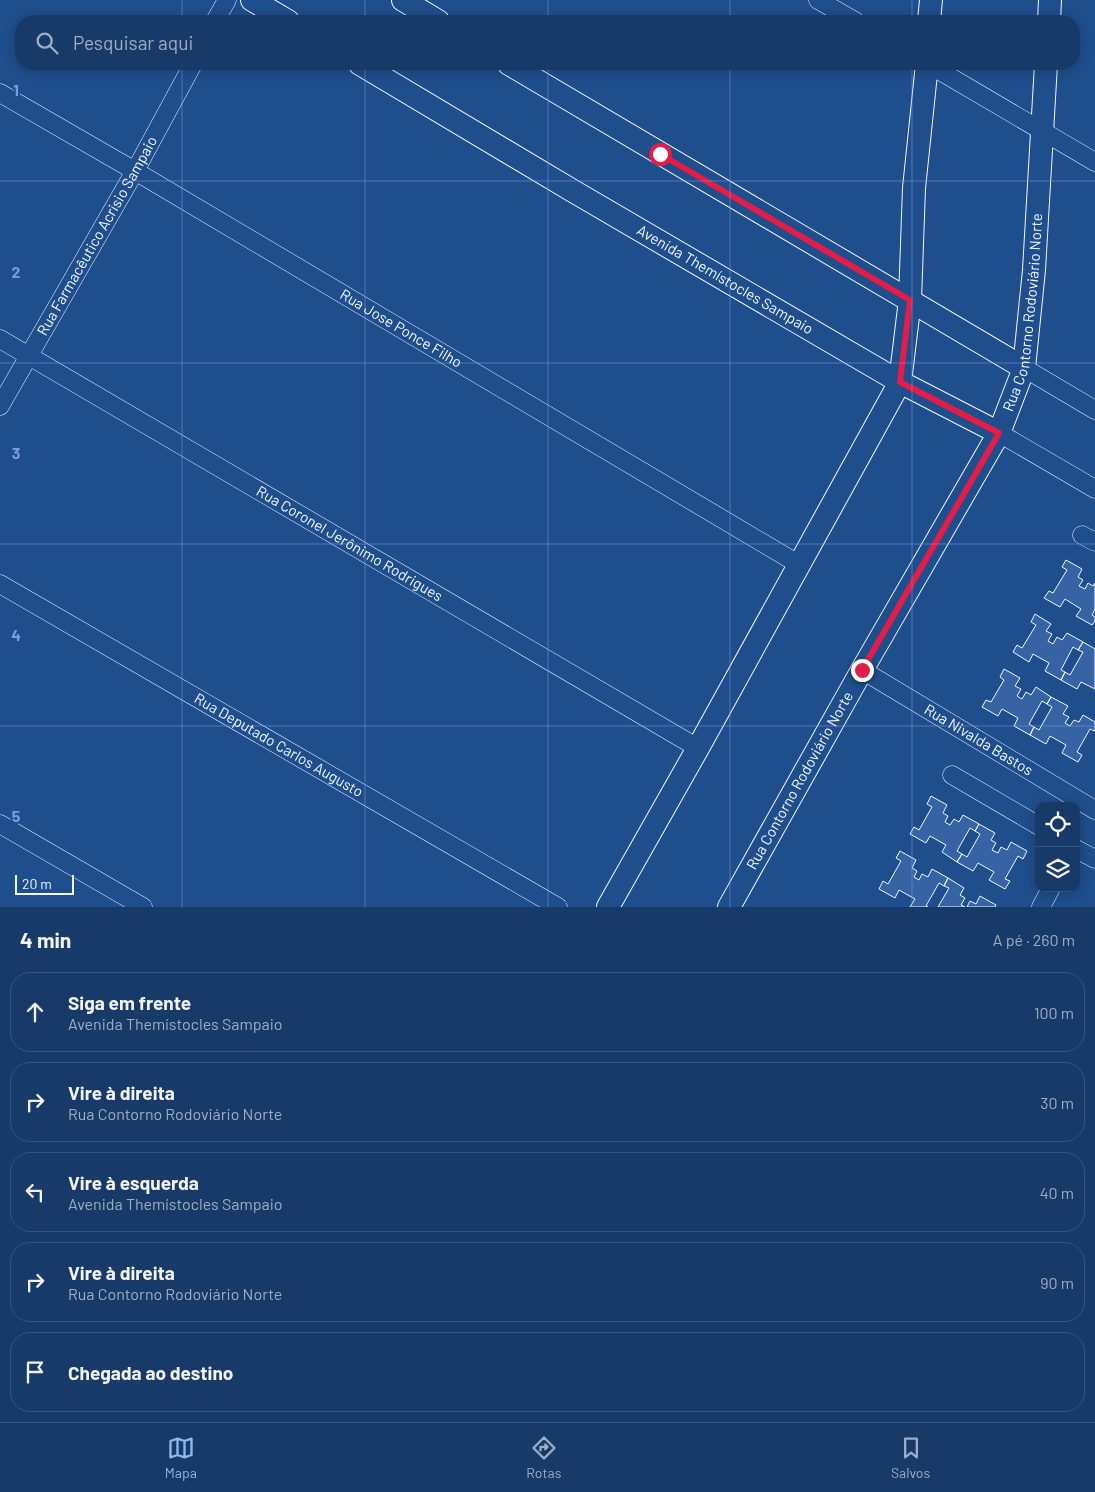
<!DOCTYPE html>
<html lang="pt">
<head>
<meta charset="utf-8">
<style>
	:root { --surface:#173a69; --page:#244571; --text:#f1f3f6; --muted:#9eadc0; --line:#36547d; --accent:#90b9f0 }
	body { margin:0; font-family:Barlow,sans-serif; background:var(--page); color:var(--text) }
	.controls { position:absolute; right:15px; bottom:15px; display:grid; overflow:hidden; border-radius:10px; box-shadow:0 2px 12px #0003 }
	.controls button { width:45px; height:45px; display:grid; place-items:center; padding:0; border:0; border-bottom:1px solid var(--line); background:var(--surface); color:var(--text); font:25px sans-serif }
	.scale { position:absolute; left:15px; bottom:12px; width:59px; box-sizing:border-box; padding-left:5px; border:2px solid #f2f6ff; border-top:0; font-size:14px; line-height:18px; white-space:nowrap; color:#f2f6ff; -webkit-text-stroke:4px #1f4e8c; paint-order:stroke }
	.stop { position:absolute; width:15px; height:15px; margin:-11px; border:4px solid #e11d48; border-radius:50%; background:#fff }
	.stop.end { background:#e11d48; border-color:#fff; box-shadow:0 1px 5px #0008 }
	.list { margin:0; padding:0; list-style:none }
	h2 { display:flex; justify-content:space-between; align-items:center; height:65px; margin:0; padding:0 20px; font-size:21px }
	h2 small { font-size:16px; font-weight:400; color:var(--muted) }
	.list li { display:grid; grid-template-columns:32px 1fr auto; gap:15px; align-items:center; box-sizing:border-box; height:80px; margin:0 10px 10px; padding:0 10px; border:1px solid var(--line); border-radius:20px }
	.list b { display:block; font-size:19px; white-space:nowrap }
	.list p { margin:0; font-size:16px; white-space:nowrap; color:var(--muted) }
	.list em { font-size:16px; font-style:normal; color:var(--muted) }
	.icon { flex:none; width:28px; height:28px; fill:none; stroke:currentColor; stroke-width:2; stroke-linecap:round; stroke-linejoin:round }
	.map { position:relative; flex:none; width:1095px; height:907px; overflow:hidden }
	.search { position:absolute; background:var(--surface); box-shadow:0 2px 12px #0003; left:15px; right:15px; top:15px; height:55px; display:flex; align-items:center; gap:12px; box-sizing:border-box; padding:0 18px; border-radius:20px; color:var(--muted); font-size:19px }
	.sheet { height:515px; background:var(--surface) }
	nav { display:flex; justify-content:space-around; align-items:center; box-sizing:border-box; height:70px; border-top:1px solid var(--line); background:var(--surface); font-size:14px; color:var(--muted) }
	nav a { display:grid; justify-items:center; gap:2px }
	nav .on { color:var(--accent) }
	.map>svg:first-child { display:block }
</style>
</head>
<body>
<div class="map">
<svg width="1095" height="907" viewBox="0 0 1095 907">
	<rect width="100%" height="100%" fill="#1f4e8c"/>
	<path fill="#3563a3" stroke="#f2f6ff" d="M1066,560l16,9 -4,8 5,3 -4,6 6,3 3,-6 5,3 2,-3v26l-3,6 3,2v4l-3,4 -16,-9 5,-7 -16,-10 -5,8 -16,-9 5,-7 4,2 14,-23 -5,-3z
		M1035,614l16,10 -5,7 6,3 -4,7 5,3 4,-7 5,3 5,-7 16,9 -5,8 -5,-3 -12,23 4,2 -4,8 -16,-9 4,-8 -16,-9 -4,8 -16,-10 4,-7 5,3 14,-23 -5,-3z
		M1083,642l12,7v40l-14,-7 -4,7 -16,-9 4,-8 5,3 13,-23 -5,-2z
		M1004,669l16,9 -5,8 6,3 -4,7 5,3 4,-7 5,3 5,-8 15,10 -4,7 -5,-3 -13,23 5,3 -4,8 -16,-9 4,-8 -16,-9 -4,7 -16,-9 4,-7 5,2 13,-22 -4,-3z
		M1051,697l17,9 -5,8 6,3 -4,6 5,3 4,-6 5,2 4,-7 12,7v9l-5,-2 -13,23 5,3 -4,7 -16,-9 4,-8 -16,-9 -4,8 -16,-9 4,-8 5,3 13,-23 -5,-3z
		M931,796l16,9 -4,8 5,3 -3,6 5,3 4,-6 5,3 4,-7 16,9 -4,7 -5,-3 -13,23 5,3 -5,8 -15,-10 4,-7 -16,-9 -4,7 -16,-9 4,-7 5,3 13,-23 -5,-3z
		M979,824l16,9 -4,7 5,3 -4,7 6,3 3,-6 6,3 4,-8 16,9 -4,8 -5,-3 -13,23 5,2 -5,8 -16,-9 5,-8 -16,-9 -5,8 -16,-9 5,-8 5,3 13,-23 -5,-3z
		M900,851l16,9 -4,8 5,3 -3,6 5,3 3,-6 6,3 4,-8 16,9 -4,8 -5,-3 -13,23 2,1h-18l5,-8 -16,-9 -4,8 -16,-9 4,-8 5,3 13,-23 -5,-3z
		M948,878l16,10 -4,7 5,3 -4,7 4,2h-27l11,-19 -5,-2z
		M980,896l16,9 -1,2h-28l3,-6 6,3z"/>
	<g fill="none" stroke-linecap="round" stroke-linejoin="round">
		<defs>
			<g id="minor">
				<path d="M818,0l37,21"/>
				<path d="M215,21l12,-21"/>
				<path d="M928,64l167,98"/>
				<path id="s1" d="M0,93l135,78 665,394"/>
				<path id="s2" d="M0,339l698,409"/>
				<path d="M1024,368l71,42"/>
				<path id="s3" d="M0,406l135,-235 58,-107"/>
				<path d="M999,433l96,56"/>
				<path d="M1082,535l13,7"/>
				<path id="s4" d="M0,584l558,323"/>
				<path id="s5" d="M862,670l233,140"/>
				<path d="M952,775l87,51"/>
				<path d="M0,824l143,83"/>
				<path d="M1076,849l19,10"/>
				<path d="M1041,907l10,-19"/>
			</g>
			<g id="tertiary">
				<path d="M252,0l36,21"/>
				<path d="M403,0l35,21"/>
				<path d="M929,21l2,-21"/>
				<path d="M1049,21l1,-21"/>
				<path id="s6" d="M360,64l213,127 327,191 99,51"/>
				<path d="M509,64l515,304"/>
				<path d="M608,907l90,-159 202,-366 10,-82 4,-112 13,-124"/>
				<path id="s7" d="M729,907l133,-237 137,-237 25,-65 10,-98 12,-206"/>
			</g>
		</defs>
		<use href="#minor" stroke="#f2f6ff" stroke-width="19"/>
		<use href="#tertiary" stroke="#f2f6ff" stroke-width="24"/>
		<use href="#minor" stroke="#1f4e8c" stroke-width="18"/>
		<use href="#tertiary" stroke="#1f4e8c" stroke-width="22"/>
	</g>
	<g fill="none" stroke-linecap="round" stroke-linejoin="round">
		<path stroke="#e11d48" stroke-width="6" d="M660,154l250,146 -10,82 99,51 -137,237"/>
	</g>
	<path fill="none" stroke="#7d9aea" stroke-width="1" stroke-opacity="0.55" d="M182,0v21M365,0v21M548,0v21M730,0v21M912,0v21M182,64v843M365,64v843M548,64v843M730,64v843M912,64v843M0,181h1095M0,363h1095M0,544h1095M0,726h1095"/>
	<g text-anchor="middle" stroke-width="4" stroke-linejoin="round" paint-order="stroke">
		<g font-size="15" fill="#f2f6ff" stroke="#1f4e8c">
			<text dy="5" stroke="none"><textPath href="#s3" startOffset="196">Rua Farmacêutico Acrisio Sampaio</textPath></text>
			<text dy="5" stroke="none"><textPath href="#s6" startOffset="424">Avenida Themístocles Sampaio</textPath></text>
			<text dy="5" stroke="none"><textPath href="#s7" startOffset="670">Rua Contorno Rodoviário Norte</textPath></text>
			<text dy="5" stroke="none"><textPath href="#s1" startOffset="465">Rua Jose Ponce Filho</textPath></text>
			<text dy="5" stroke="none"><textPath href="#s2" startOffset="405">Rua Coronel Jerônimo Rodrigues</textPath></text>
			<text dy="5" stroke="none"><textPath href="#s5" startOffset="136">Rua Nivalda Bastos</textPath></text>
			<text dy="5" stroke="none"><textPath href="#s4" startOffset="322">Rua Deputado Carlos Augusto</textPath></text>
			<text dy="5" stroke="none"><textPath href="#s7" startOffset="145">Rua Contorno Rodoviário Norte</textPath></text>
		</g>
	</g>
	<g font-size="16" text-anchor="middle" font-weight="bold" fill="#7d9aea" stroke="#1f4e8c" stroke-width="4" stroke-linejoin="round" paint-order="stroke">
		<text x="16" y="96">1</text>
		<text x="16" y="278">2</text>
		<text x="16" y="459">3</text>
		<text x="16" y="641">4</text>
		<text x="16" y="822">5</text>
	</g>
</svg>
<div class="controls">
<button><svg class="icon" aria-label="locate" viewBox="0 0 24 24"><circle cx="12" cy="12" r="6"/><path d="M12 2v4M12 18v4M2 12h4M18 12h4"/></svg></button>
<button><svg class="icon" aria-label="layers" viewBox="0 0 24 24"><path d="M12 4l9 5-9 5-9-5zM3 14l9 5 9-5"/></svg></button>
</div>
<div class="scale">20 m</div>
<div class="stop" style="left:660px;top:154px"></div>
<div class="stop end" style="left:862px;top:670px"></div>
<div class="search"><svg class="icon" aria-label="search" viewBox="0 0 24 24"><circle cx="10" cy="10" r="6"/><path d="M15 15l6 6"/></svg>Pesquisar aqui</div>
</div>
<section class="sheet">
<h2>4 min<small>A pé · 260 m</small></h2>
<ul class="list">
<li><svg class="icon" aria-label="ahead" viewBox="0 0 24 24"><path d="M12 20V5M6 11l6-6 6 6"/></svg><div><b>Siga em frente</b><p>Avenida Themístocles Sampaio</p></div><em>100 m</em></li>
<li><svg class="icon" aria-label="right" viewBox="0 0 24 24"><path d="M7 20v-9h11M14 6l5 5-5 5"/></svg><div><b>Vire à direita</b><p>Rua Contorno Rodoviário Norte</p></div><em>30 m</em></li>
<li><svg class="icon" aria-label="left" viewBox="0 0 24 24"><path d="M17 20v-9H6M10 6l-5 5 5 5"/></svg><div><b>Vire à esquerda</b><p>Avenida Themístocles Sampaio</p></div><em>40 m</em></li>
<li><svg class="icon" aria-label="right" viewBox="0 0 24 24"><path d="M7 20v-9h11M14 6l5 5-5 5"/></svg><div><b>Vire à direita</b><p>Rua Contorno Rodoviário Norte</p></div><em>90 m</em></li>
<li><svg class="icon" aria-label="arrive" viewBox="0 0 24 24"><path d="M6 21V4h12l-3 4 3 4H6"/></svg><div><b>Chegada ao destino</b></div></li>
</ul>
</section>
<nav>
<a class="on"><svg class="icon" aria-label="map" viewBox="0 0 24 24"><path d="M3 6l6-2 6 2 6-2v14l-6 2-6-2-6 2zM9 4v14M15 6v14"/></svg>Mapa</a>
<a><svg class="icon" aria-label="directions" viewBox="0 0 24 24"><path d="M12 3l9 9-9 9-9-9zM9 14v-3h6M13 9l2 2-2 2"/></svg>Rotas</a>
<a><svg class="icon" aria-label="saved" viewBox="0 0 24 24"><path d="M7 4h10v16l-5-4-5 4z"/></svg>Salvos</a>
</nav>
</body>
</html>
